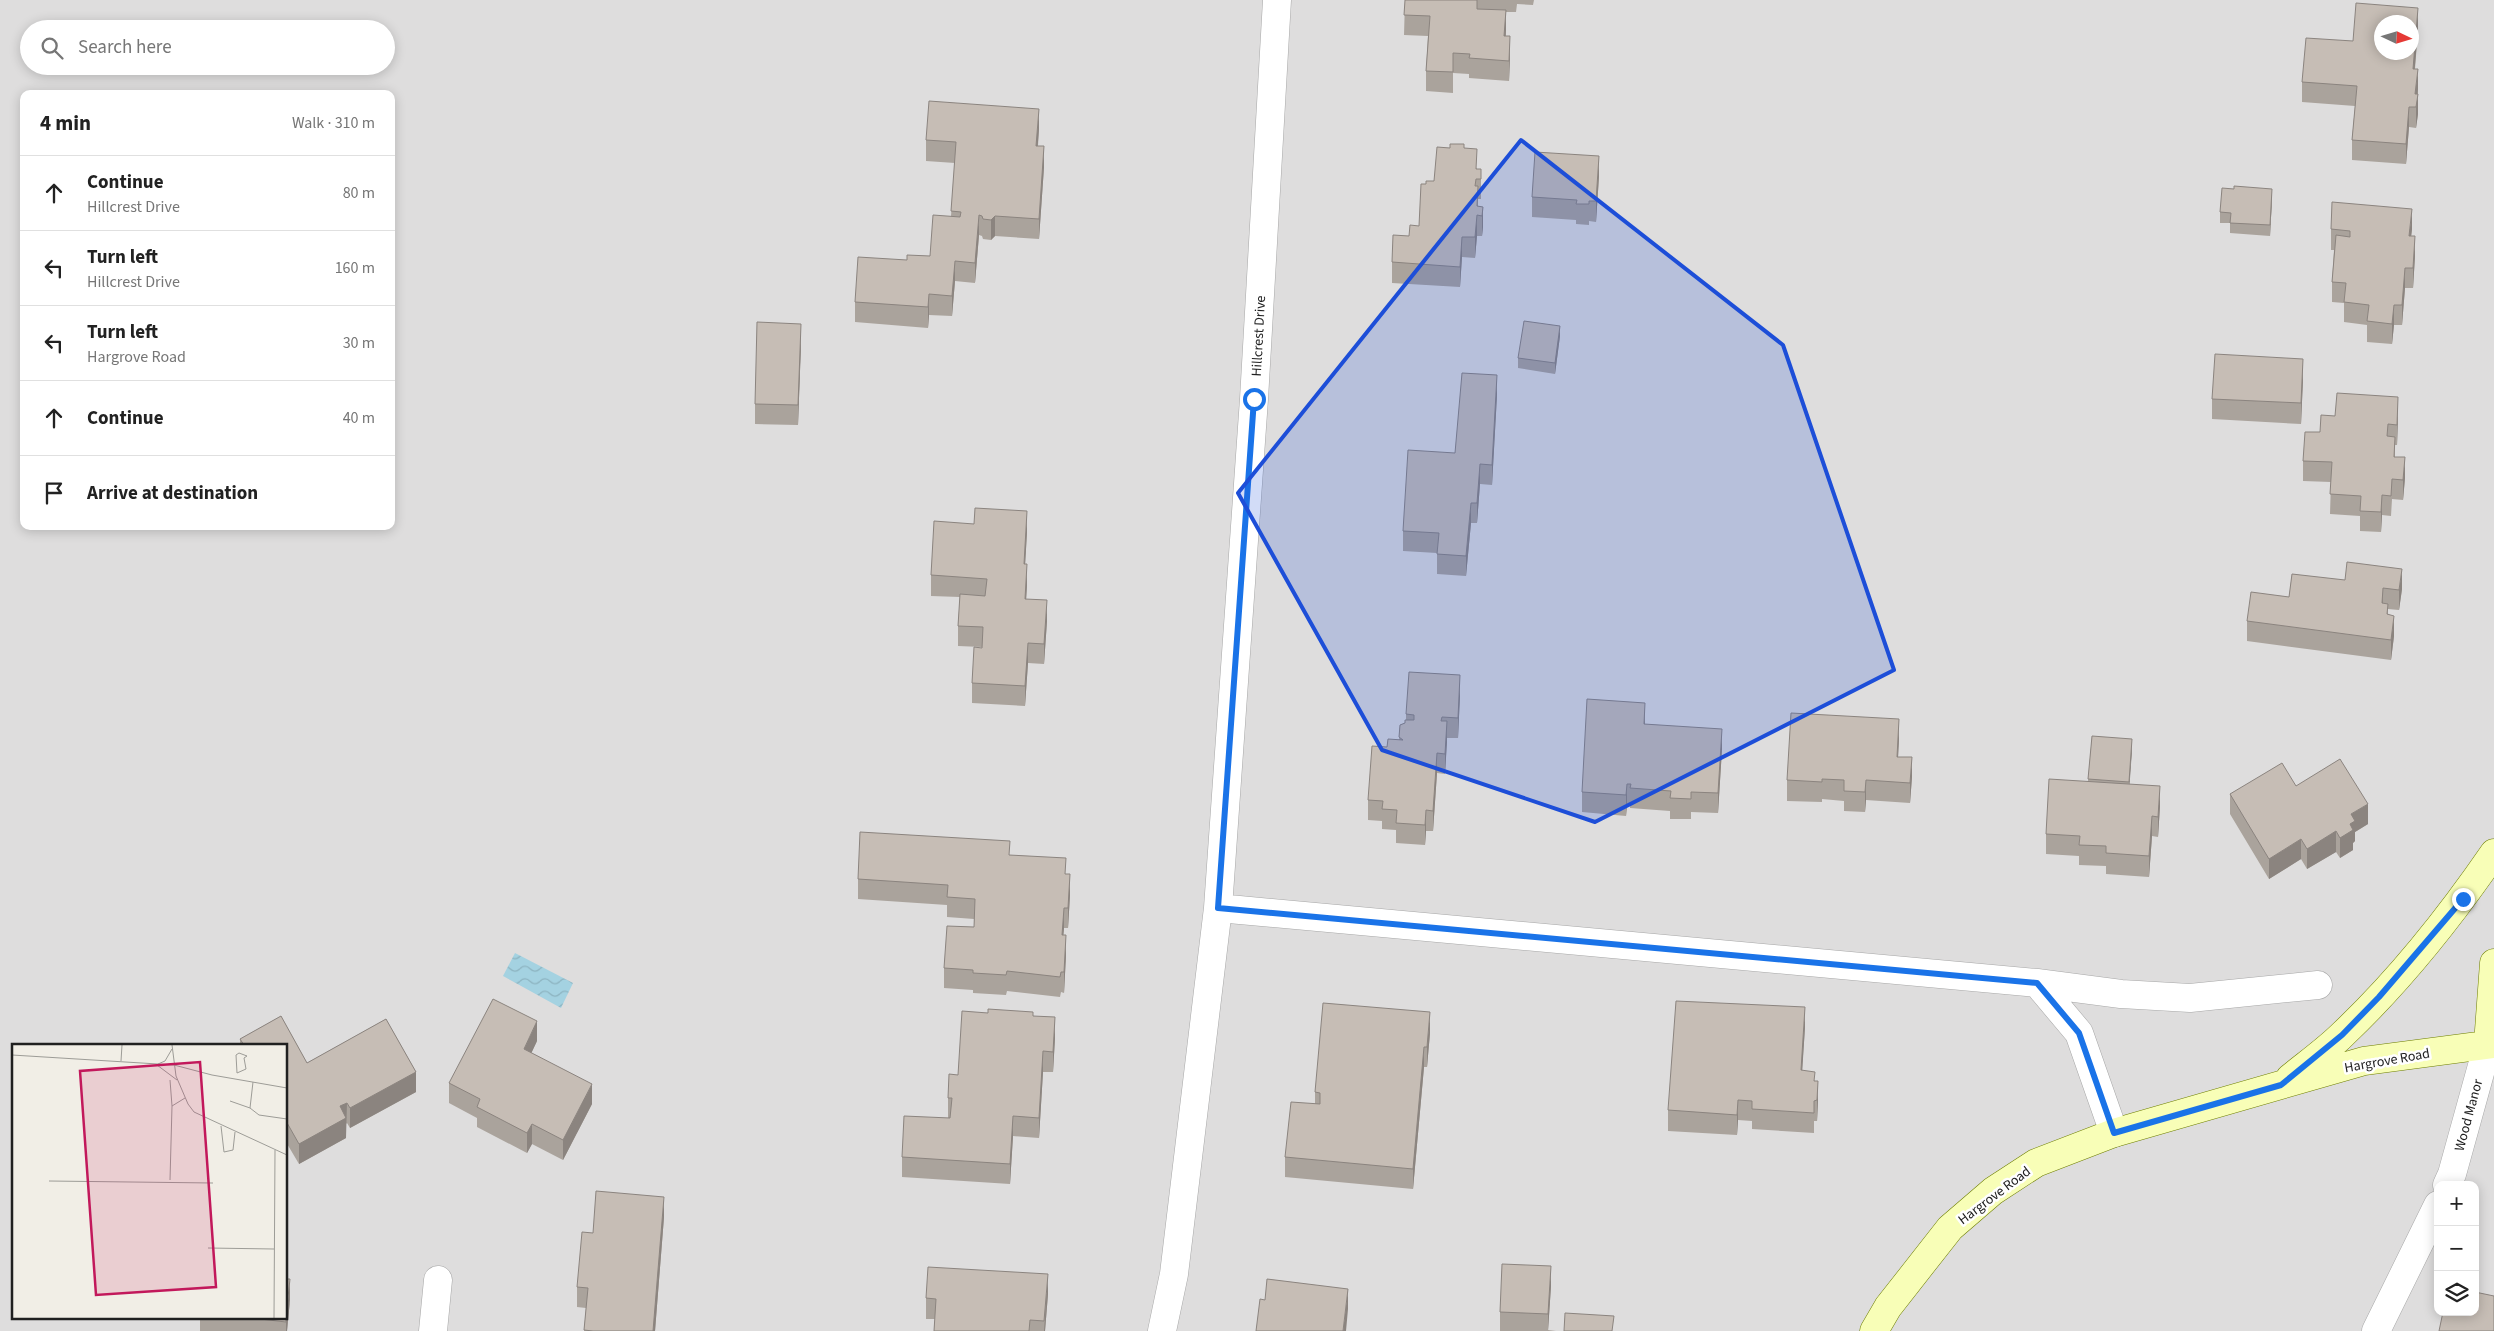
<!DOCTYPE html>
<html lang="en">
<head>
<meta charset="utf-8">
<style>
	:root { --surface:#fff; --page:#f6f6f6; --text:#222; --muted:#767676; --line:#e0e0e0 }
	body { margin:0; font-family:"Source Sans 3",sans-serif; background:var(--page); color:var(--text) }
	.controls { position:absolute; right:15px; bottom:15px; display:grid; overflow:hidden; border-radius:10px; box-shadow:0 2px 12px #0003 }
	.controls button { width:45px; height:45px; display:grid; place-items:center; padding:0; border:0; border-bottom:1px solid var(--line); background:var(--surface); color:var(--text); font:25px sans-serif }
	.compass { position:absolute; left:2374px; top:15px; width:45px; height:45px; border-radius:50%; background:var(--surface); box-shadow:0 2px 12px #0003; rotate:94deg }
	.stop { position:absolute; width:15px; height:15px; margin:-11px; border:4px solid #1a73e8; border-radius:50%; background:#fff }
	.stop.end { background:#1a73e8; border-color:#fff; box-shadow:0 1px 5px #0008 }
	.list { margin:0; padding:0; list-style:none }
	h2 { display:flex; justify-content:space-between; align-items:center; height:65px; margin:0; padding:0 20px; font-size:21px }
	h2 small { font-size:16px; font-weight:400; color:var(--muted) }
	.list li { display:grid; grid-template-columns:32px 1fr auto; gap:15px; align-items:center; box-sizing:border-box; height:75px; padding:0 20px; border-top:1px solid var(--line) }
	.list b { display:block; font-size:19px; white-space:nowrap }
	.list p { margin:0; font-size:16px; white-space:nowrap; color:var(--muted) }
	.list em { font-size:16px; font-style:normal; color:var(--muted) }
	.icon { flex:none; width:28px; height:28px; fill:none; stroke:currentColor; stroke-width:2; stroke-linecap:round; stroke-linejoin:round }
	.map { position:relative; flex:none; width:2494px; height:1331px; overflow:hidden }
	.search { position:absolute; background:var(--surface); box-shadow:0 2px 12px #0003; left:20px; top:20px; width:375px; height:55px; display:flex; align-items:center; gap:12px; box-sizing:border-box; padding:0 18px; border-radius:28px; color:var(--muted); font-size:19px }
	.panel { position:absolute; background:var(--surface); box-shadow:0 2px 12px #0003; left:20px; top:90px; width:375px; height:440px; border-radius:10px }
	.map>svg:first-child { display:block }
</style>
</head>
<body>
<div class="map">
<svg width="2494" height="1331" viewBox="0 0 2494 1331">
	<defs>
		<pattern id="water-waves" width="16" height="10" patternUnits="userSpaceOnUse" patternTransform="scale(1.25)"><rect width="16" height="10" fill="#a4d2e1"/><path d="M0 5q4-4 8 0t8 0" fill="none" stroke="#8db4c1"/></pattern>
	</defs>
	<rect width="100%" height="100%" fill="#f1eee6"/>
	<path fill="#dedddd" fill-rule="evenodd" d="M0,0h2494v1331h-2494zM2382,22h30v30h-30zM29,29h357v37h-357zM24,94h367v432h-367zM14,1045h272v272h-272zM2438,1185h37v127h-37z"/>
	<path fill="url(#water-waves)" d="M515,953l58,30 -12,25 -58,-32z"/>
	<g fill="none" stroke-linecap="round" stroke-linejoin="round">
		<defs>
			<path id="street" d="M1218,908l819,75 42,50 35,100
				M2037,983l84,11 69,4 128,-13
				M2447,1185l5,-11 36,-130
				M433,1331l5,-51
				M1162,1331l12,-57 44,-366 36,-509 23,-399
				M2376,1331l62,-126"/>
			<path id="secondary" d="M2488,1044l6,-81
				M2290,1078c17,-14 37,-28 53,-44 56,-53 107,-117 151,-181
				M1874,1331l14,-24 62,-79 43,-37 43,-28 78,-30 250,-72 130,-17"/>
		</defs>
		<use href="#street" stroke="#a7a7a7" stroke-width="29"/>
		<use href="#secondary" stroke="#6d7e00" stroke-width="29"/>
		<use href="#street" stroke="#fff" stroke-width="28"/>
		<use href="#secondary" stroke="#f8feb7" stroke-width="28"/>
	</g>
	<path fill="#aaa39c" d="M1405,0h129l-1,5 -16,-1 -1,8h-10v24l4,20 -1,25 -40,-3v-4l-16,-1v20l-27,-2v-20l2,-35 -24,-1z
		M2418,29l-3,40 3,20v25l-2,14 -7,-1 -3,37 -54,-4v-20l3,-34 -53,-4v-20l51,-41z
		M1039,129l-1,17 6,21 -5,72 -44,-3 -4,4 -8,-1 -1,-3 -3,-1 -4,48 -20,-2 -3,35 -23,-1 -1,13 -73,-6v-20l52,-42 23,-4 21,-40 4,-53 -29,-2v-21z
		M1464,148l13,21h4v30h-3v7l5,1v20l-1,9h-5l-2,22 -13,-1 -2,30 -68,-4v-21l17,-26 10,-10 15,-45z
		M1599,176l-3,46 -7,-1v4l-13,-1v-4l-44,-3v-20z
		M2272,199l-2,37 -40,-3v-10h-10v-11z
		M2331,229h81l-1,7 4,20 -2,32h-8l-3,37h-8l-2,19 -25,-2v-17l-23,-3v-19l-12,-1v-20l2,-32h-3z
		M1560,336l-5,38 -37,-6v-10z
		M801,344l-3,81 -43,-1v-20z
		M2303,379l-2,45 -89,-5v-20z
		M1497,395l-5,90 -12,-1 -3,39h-6l-5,53 -29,-2v-21l-34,-2v-20l52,-78z
		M2335,416l63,1 -1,28h-2v12l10,21 -2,22 -11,-1 -1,17 -9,-1 -1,17 -21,-1v-15l-30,-2 1,-32 -28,-1v-20l17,-29z
		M1027,532l-2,32 2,21 -1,14 21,22 -3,43 -16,-1 -3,43 -53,-3v-20l10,-36 -24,-1v-20l2,-29 -29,-1v-21z
		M2292,574l110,15 -3,21 -11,-1v6l6,21 -3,24 -144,-19v-20l42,-24z
		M1460,695l-2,43h-11l-2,36 -8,-1 -4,58h-7l-1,14 -29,-2v-13l-14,-1v-8l-14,-1v-20l19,-53 12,-7 1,-15 5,-2 1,-3v-6z
		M1645,724l77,25 -4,64 -27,-1v7h-21v-8l-40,-3v-4h-3l-1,12 -44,-4v-20z
		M2092,736l40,14 -3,34 31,22 -2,31 -6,-1 -3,41 -43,-3v-8l-27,-1v-9l-33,-2v-20l42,-53z
		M1899,739l-1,18 14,20 -2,26 -44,-3 -1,12 -21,-1v-10l-22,-2v3l-35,-1v-21z
		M2296,786l72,38 -13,8v9l-2,2v7l-13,8 -4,-6 -29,17 -6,-10 -32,20 -39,-65v-20z
		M1010,855l56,19 4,21 -2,33h-4l-1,7 3,20 -2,38 -3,-1 -1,5 -53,-6 -1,4 -33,-2v-3l-29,-2v-20l30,-41v-8l-27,-2v-12l-89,-6v-20z
		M281,1016l26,47 79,-44 30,53v20l-66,36 -3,-5 -1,1v14l-47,26 -13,-22v-97h-46v-6z
		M1033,1016l22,22 -2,34h-10l-4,66 -26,-2 -3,48 -108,-7v-20l46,-39v-20z
		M1805,1027l-3,43 13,11 3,20 -1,20h-3v12l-62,-4v-8l-14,-1 -1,15 -69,-4v-21z
		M1430,1033l-3,34h-3l-11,122 -128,-12v-20l30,-53v-12z
		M537,1041l-6,12 61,51 -29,56 -31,-16 -5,9 -50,-26v-9l-28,-15v-20z
		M664,1217l-9,114h-71l2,-23 -9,-1v-20l16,-54z
		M1551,1286l-3,44 8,1h-56v-19z
		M1048,1294l-3,37h-111l1,-12h-9v-21z
		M290,1300l-3,31h-87v-14h86z"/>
	<path fill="#8b847f" d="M2418,8v21l-5,60v-20z
		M1506,10v20l-2,26v-20z
		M1510,36v20l-1,25v-20z
		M2418,69v20l-2,18 -1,-13z
		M2418,94v20l-2,14v-21z
		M2409,107v20l-3,37v-20z
		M1039,109v20l-3,37v-20z
		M1044,146v21l-5,72v-20z
		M1599,156v20l-3,46v-21z
		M2272,189v10l-2,37v-11z
		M1483,207v20l-1,9v-20z
		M2412,209v20l-3,27v-20z
		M979,215v20l-4,48v-20z
		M1477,215v21l-2,22v-21z
		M995,216v20l-4,4v-20z
		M2415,236v20l-2,32v-20z
		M1462,237v20l-2,30v-20z
		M955,261v20l-3,35v-20z
		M2405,268v20l-3,37v-20z
		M929,294v21l-1,13v-21z
		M2394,305v20l-2,19v-20z
		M801,324v20l-3,81v-20z
		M1560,326v10l-5,38v-11z
		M2303,359v20l-2,45v-21z
		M1497,375v20l-5,90v-20z
		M2398,397v20l-1,28v-20z
		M2405,457v21l-2,22v-20z
		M1480,464v20l-3,39v-20z
		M2382,495v20l-1,17v-20z
		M1471,503v20l-5,53v-20z
		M1027,511v21l-3,52v-20z
		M1027,564v21l-2,34v-20z
		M2402,569v20l-3,21v-20z
		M2383,588v20l-1,-5z
		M1047,600v21l-3,43v-20z
		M2394,616v20l-3,24v-20z
		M1028,643v20l-3,43v-20z
		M1460,675v20l-2,43v-20z
		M1645,703v20l-1,21v-20z
		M1899,719v20l-2,38v-20z
		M1447,721v21l-2,32v-20z
		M1722,729v20l-4,64v-20z
		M2132,739v11l-3,43v-11z
		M1437,753v20l-4,58v-20z
		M1912,757v20l-2,26v-20z
		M1866,780v20l-1,12v-20z
		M1627,784v20l-1,12v-21z
		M2160,786v20l-2,31v-20z
		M2368,804v20l-13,8v9l-2,2v7l-13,8v-20l11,-24z
		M1426,810v21l-1,14v-20z
		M2152,816v20l-3,41v-21z
		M2336,831v21l-29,17v-20z
		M2301,839v20l-32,20v-20z
		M1070,874v21l-2,33v-20z
		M1064,908v20l-2,27v-20z
		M1066,935v20l-2,38v-21z
		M1805,1007v20l-4,63v-20z
		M1430,1012v21l-3,34v-20z
		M1055,1017v21l-2,34v-20z
		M537,1021v20l-13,28v-20z
		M1424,1047v20l-11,122v-20z
		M1043,1051v21l-4,66v-20z
		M416,1072v20l-66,36v-20z
		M1818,1081v20l-1,20v-21z
		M592,1084v20l-29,56v-20z
		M1738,1100v20l-1,15v-20z
		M347,1103l-1,35 -47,26v-20l41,-38z
		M1013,1116v20l-3,48v-20z
		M532,1124v20l-5,9v-20z
		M287,1185v20l-1,8v-20z
		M664,1197v20l-9,114h-2z
		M1551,1266v20l-3,45v-17z
		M1048,1274v20l-3,37h-1z
		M290,1279v21l-3,31h-1v-9z
		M1348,1289v20l-2,22h-3z"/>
	<path fill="#c6bdb5" stroke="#8b847f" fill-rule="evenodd" d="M1405,0h72v9l29,1 -2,26h6l-1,25 -40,-3 1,-4 -17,-1v19l-27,-1 4,-55 -26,-1z
		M2356,3l62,5 -5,61h5l-3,25h3l-2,13h-7l-3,37 -54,-4 5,-54 -55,-4 4,-44 47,3zM2382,22h30v30h-30z
		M929,101l110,8 -3,37h8l-5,73 -44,-3 -4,4 -8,-1 -1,-3 -3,-1 -4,48 -20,-2 -3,35 -23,-2 -1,13 -73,-5 3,-45 49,3v-5l23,1 3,-41 27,2 1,-5 -10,-1 5,-69 -30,-2z
		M1450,144h14v4l13,1 -1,20h5v10h-5l-1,7h3l-1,20 6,1 -1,9 -5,-1 -2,22h-13l-2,30 -68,-5 1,-27 16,1 1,-11 9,1 2,-42h5v-3h8l3,-34 13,1z
		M1535,152l64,4 -3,45h-7v3h-13l1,-4 -45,-3z
		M2234,186l38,3 -2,36 -40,-2 1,-10 -11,-1 2,-24 12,1z
		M2332,202l80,7 -3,27h6l-2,32h-8l-3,37h-8l-2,19 -25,-3 2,-16 -25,-3 2,-19 -14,-1 4,-47 14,2v-6l-19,-2z
		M1524,321l36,5 -5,37 -37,-5z
		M757,322l44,2 -3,81 -43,-1z
		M2215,354l88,5 -2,44 -89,-4z
		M1462,373l35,2 -5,90 -12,-1 -3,39h-6l-5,53 -29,-2 2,-21 -36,-2 5,-81 47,3z
		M2337,393l61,4 -1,28 -9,-1 -1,12 8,1 -1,20h11l-2,23 -11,-1 -1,17 -9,-1 -1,17 -21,-1 1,-15 -31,-2 2,-32 -29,-1 2,-29h15l1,-17 14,1z
		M975,508l52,3 -3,53h3l-2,35 22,1 -3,44 -16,-1 -3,43 -53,-3 2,-36 8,1 1,-21 -25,-1 2,-32 25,2 2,-17 -56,-4 3,-54 40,3z
		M2347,562l55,7 -3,21 -16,-2 -1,15 6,1 -1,10 7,2 -3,24 -144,-19 4,-29 38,5 3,-23 53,6z
		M1409,672l51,3 -2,43 -16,-1 -1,4h6l-2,33 -8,-1 -4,58 -7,-1 -1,15 -29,-2 1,-13 -15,-1 1,-8 -15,-1 4,-54 15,1 1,-8 15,1 -4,-3 1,-12 5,-2v-3h9v-5l-8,-1z
		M1587,699l58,4 -1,21 78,5 -4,64 -27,-1v7l-21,-1 1,-7 -41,-3 1,-4h-4l-1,11 -44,-3z
		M1791,713l108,6 -2,38h15l-2,26 -44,-3 -1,12 -21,-1v-11l-22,-1v3l-35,-2z
		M2092,736l40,3 -3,43 -41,-3z
		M2340,759l28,45 -17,10 4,7 -5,3 3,6 -13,8 -4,-7 -29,18 -6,-10 -32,20 -39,-65 52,-31 14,23z
		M2049,779l111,7 -2,31 -6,-1 -3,40 -43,-3v-7l-27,-1 1,-9 -34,-2z
		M860,832l150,9 -1,14 57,3 -1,16h5l-2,34h-4l-2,27h4l-2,37h-3l-1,5 -53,-6 -1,4 -33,-2v-3l-29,-2 3,-42 27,1 1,-28 -28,-2 1,-12 -90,-6z
		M493,999l44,22 -13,28 68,35 -29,56 -31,-16 -5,9 -50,-26 3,-8 -31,-16z
		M1676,1001l129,6 -4,63 14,2 -1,9h4l-1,19 -3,1v12l-62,-4v-8l-14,-1 -1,15 -69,-5z
		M1323,1003l107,9 -3,35h-3l-11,122 -128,-12 6,-55 29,2v-11l-5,-1z
		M988,1009l45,3v4l22,1 -2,35 -10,-1 -4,67 -26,-2 -3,48 -108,-7 2,-41 46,2 2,-20h-4l1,-24 9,1 4,-64 26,2z
		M281,1016l26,47 79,-44 30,53 -66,36 -3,-5 -7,3 6,12 -47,26 -13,-23v-76h-42l-4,-6z
		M596,1191l68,6 -11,134h-60l-9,-1 4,-42 -11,-1 5,-55 11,1z
		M1502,1264l49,2 -3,48 -48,-2z
		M928,1267l120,7 -4,47 -14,-1 -1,11h-95l2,-32 -10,-1z
		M286,1279h4l-4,37z
		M1267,1279l81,10 -5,42h-87l4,-32 5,1z
		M2475,1292l19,4v35h-55l4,-19h32z
		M1565,1313l49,3 -2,15h-48z
		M243,1317h43v5z"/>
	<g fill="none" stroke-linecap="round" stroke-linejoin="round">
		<path stroke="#1a73e8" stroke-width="6" d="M1254,399l-36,509 819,75 42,50 35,100 167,-48 61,-50 37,-38 84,-98"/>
	</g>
	<path fill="#1d4ed8" fill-opacity="0.2" stroke="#1d4ed8" stroke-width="4" stroke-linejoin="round" d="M1521,140l262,205 111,325 -299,152 -213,-72 -144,-257z"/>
	<g text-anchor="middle" stroke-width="5" stroke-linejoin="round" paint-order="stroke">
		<g font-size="14" fill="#202020" stroke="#fff">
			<text transform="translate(1258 336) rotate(-87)" y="5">Hillcrest Drive</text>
			<text transform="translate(2387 1060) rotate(-10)" y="5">Hargrove Road</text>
			<text transform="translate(2468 1115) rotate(-75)" y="5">Wood Manor</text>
			<text transform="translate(1994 1195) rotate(-37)" y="5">Hargrove Road</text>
		</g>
	</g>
	<g transform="translate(12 1044)">
		<rect width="275" height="275" fill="#f1eee6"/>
		<path fill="none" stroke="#9d9c97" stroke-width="1" d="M160,1l4,31 12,28 6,8 93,43M227,9l8,3 -3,2 2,11 -9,4 -1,-18zM0,11l162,10M109,17l1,-16M146,20l7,-3 7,-12M145,21l20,15M162,21l38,10 75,13M158,36l2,26M241,38l-3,26 9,7 28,4M218,57l20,7M209,82l3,26 9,-2 2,-18M158,136l2,-74 13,-8M37,137l164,2M196,204l66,1M262,274l1,-168"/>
		<path fill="#c2185b" fill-opacity="0.15" stroke="#c2185b" stroke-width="2.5" d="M188,18l16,225 -120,8 -16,-224z"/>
		<rect width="275" height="275" fill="none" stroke="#202020" stroke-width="2.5"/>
	</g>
</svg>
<div class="controls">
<button>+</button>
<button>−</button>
<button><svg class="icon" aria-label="layers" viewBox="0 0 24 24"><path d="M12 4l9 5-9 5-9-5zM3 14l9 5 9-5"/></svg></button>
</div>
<svg class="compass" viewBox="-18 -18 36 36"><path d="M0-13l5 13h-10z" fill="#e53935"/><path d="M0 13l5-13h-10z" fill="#767676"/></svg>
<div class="stop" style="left:1254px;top:399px"></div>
<div class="stop end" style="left:2463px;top:899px"></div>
<div class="search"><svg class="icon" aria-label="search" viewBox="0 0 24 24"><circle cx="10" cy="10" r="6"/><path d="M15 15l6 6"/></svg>Search here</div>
<section class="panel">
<h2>4 min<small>Walk · 310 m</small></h2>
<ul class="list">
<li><svg class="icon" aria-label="ahead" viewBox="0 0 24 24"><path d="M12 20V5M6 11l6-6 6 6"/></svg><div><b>Continue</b><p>Hillcrest Drive</p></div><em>80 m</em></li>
<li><svg class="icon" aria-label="left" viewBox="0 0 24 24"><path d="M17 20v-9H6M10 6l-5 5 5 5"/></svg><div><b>Turn left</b><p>Hillcrest Drive</p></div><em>160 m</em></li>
<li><svg class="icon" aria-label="left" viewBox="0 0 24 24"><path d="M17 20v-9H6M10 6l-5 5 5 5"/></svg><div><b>Turn left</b><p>Hargrove Road</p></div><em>30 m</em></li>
<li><svg class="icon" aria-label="ahead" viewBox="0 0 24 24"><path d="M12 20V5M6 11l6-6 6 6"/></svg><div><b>Continue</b></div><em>40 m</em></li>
<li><svg class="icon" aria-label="arrive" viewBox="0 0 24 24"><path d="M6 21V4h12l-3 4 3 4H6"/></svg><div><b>Arrive at destination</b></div></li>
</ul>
</section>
</div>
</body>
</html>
